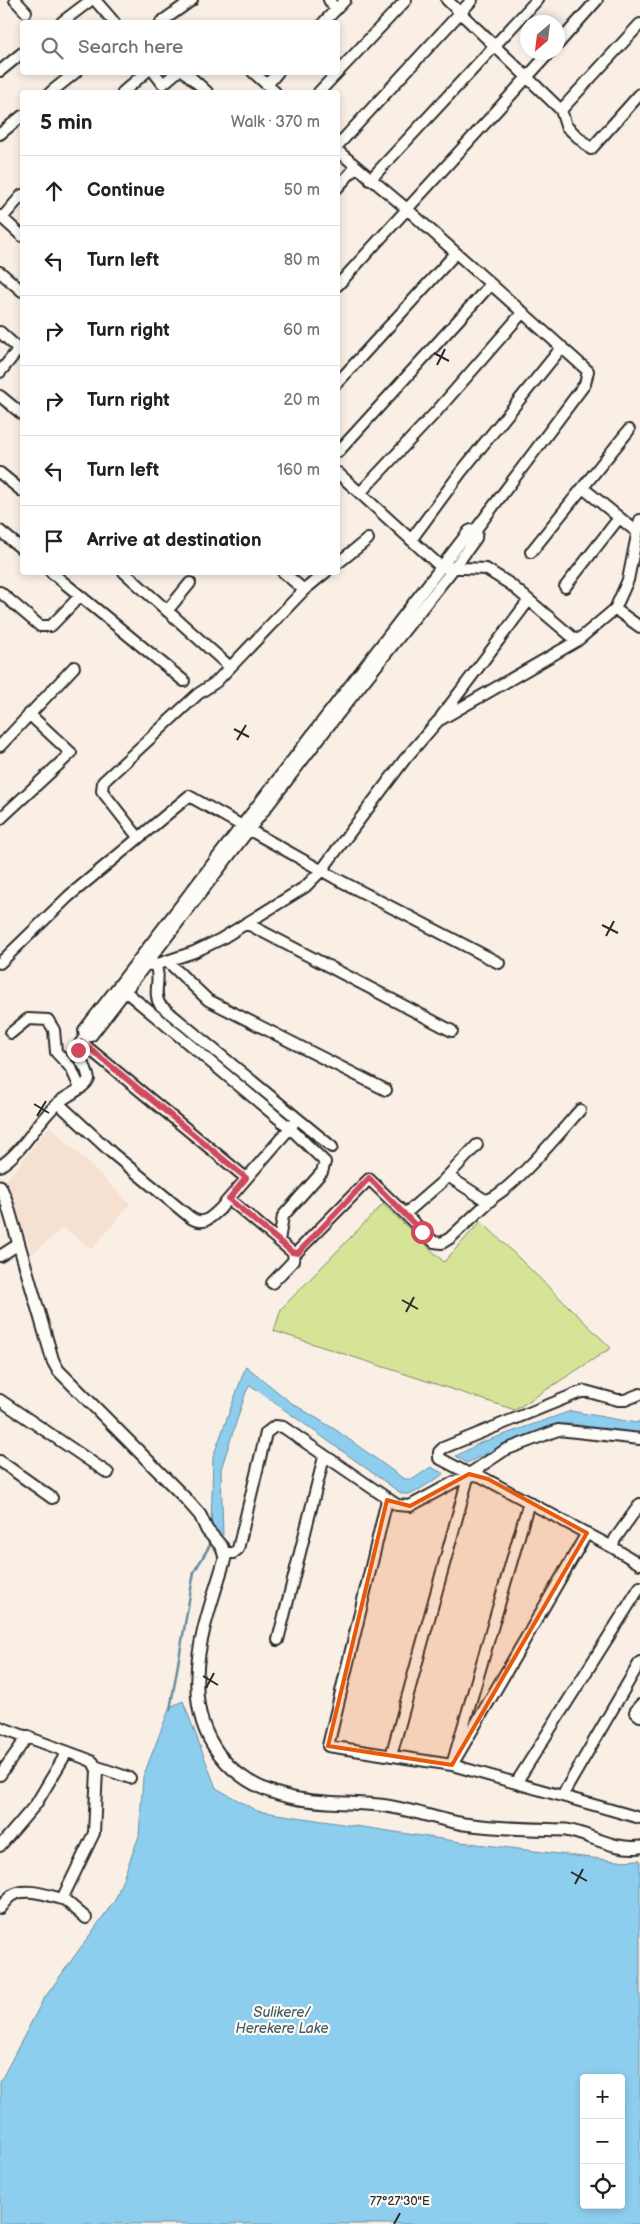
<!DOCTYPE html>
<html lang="en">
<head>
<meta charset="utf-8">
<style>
	:root { --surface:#fff; --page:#f6f6f6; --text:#202124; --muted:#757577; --line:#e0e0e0 }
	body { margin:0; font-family:"Balsamiq Sans",sans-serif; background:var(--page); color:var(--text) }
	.controls { position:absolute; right:15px; bottom:15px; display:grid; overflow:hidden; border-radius:5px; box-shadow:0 2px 8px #0003 }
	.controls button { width:45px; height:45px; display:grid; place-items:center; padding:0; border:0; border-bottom:1px solid var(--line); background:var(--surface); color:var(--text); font:25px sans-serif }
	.compass { position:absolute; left:520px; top:15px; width:45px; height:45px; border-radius:50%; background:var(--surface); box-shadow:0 2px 8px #0003; rotate:208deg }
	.stop { position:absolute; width:15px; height:15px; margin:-11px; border:4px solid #d1495b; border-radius:50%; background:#fff }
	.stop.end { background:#d1495b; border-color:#fff; box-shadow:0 1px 5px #0008 }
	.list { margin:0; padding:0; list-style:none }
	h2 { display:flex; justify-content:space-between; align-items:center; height:65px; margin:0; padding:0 20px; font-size:21px }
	h2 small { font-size:16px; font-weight:400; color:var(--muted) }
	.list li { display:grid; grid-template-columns:32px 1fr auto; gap:15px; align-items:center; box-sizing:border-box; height:70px; padding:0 20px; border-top:1px solid var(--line) }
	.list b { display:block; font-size:19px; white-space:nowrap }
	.list em { font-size:16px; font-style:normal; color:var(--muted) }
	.icon { flex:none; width:28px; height:28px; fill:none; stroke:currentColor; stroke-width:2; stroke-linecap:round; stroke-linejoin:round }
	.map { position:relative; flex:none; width:640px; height:2224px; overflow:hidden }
	.search { position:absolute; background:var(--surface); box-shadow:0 2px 8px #0003; left:20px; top:20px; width:320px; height:55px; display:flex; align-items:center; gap:12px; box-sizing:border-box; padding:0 18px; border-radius:5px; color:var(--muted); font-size:19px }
	.panel { position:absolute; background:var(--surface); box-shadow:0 2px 8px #0003; left:20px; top:90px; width:320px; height:485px; border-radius:5px }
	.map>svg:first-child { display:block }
</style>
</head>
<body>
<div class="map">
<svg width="640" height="2224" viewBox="0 0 640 2224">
	<rect width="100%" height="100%" fill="#faefe5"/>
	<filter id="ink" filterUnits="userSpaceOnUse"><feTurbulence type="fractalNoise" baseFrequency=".02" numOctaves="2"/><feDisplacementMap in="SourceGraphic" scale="10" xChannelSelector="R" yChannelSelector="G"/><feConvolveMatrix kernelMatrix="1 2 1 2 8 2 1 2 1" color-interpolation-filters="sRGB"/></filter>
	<g filter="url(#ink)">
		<path fill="#f6e0d0" d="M50,1126l80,78 -38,45 -29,-21 -31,26 -26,-73z"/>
		<path fill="#d6e497" stroke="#808861" d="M383,1204l61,58 37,-41 130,127 -96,62 -241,-79 7,-22z"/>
		<path fill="#8dceee" stroke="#668da0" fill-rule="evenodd" d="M246,1366l44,36 46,28 68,49h9l18,-12 13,7 -32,20h-10l-152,-109 -4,7 -25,77 2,66 -12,-8 2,-70z
			M571,1411l65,12 4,-2v13c-20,2 -47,-8 -69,-10 -23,-1 -81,28 -104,39l-11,-7 24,-13z
			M183,1701l33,87 41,23 204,31 155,19 24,-1v364h-640v-142l43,-82 72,-100 24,-64 4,-59 27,-70zM584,2078h37v127h-37z"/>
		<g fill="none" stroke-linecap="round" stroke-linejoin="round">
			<path stroke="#668da0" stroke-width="2.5" d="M170,1710l24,-138 19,-32"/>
			<defs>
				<path id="minor" d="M15,0l11,12
					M95,0l19,22
					M329,0l7,10
					M447,0l114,110 5,16 25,23 49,-55
					M62,22l29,-22
					M161,22l31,-22
					M324,22l21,-22
					M558,44l39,-44
					M0,71l22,-18
					M154,72l9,12 14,-12
					M185,72l22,20
					M253,72l22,20
					M267,85l11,-13
					M51,92l25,-20
					M123,92l23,-20
					M319,92l87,-92
					M561,110l79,-86
					M0,134l22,-18
					M338,145l134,-145
					M338,151l69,58 181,162 -3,13 -108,144
					M370,180l167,-180
					M338,187l17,-19
					M0,216l22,20
					M2,218l20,-23
					M0,272l22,19
					M338,285l212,-233
					M0,332l22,20
					M0,372l22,-27
					M338,382l118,-129
					M0,396l22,18
					M338,452l153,-168
					M0,473l22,18
					M338,473l103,94 45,2 24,15 67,57
					M583,488l54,44
					M360,493l76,-81 87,-100
					M477,528l-1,10 -22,30 -126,159 -237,309 -6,1 -1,-7 35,-45 350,-454z
					M0,531l22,18
					M411,540l50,-68 101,-125
					M531,552l98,-122
					M338,563l30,-24
					M51,572l133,109
					M124,572l106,95
					M283,572l21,18
					M565,587l54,-69
					M0,592l40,34h11l29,-30
					M615,609l25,18
					M167,611l23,-28
					M441,717l88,-117
					M0,746l74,-79
					M0,819l71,-66 -42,-39
					M138,837l-36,-46 1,-9 95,-88 18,-12 88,-92 22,-18
					M246,923l206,108
					M167,961l41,39 178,90
					M0,963l69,-67 120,-100 146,82 164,85
					M147,964l8,1 39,-13 27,-13 84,-52 16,-16 84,-112 33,-38 139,-80 38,-32 13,-29 12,-60
					M155,965c7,13 -3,27 5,40l172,142
					M11,1033l17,-14 20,1 6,10 2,22 15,16 9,20
					M81,1042l165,136
					M58,1103l54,50 79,65c13,8 19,0 29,-9l70,-81 -165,-137
					M0,1166c24,-15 36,-44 58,-63 10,-9 24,-12 31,-24l-3,-10 -9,-14 2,-10 5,-7
					M448,1176l37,24c20,-1 79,-72 95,-90
					M229,1199l63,53 4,1 73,-74 65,63 8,1 8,-5 43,-40
					M405,1214l37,-32 35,-37
					M279,1241l4,-25 39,-44 3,-10 -35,-34 3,-4
					M0,1256l19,-12
					M272,1283l21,-22 1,-9
					M0,1400l108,73
					M0,1461l52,37
					M469,1474l-30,-16v-6l4,-4 135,-55 7,-2 33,9h7l15,-6
					M387,1500l-59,246 124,19 77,-263
					M587,1533l-135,232 188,53
					M612,1547l3,-8 25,-35
					M225,1553h8l5,-4 28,-116 9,-7 8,1 114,78 13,1 59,-32 11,2 132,71 28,17
					M278,1640l46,-183
					M640,1705l-5,7 5,4
					M0,1727l87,32 6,3 4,8 -3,63 -30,62 1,5 21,18
					M391,1756l78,-282 36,-24 53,-20 82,9
					M95,1766l35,12
					M0,1775l28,-39
					M516,1783l124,-196
					M562,1796l78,-134
					M0,1846l36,-42 31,-52
					M0,1908c3,-4 7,-9 11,-12 14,-10 39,0 54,4"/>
				<path id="tertiary" d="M0,1186l6,14 47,161 5,9 127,128 15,17 7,15 15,17 3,11c-11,38 -27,78 -28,118 -3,62 32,107 92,121 29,7 60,5 90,8 29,3 56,14 85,19 34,5 68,5 102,6 24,4 49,21 74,17"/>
			</defs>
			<use href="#minor" stroke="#2b2b2b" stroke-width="14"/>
			<use href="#tertiary" stroke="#2b2b2b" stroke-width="15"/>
			<use href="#minor" stroke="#fdfcf7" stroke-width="10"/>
			<use href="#tertiary" stroke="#fdfcf7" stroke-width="11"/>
		</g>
	</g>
	<g fill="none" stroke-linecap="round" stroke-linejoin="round" filter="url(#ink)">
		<path stroke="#d1495b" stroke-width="6" d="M78,1050l4,-8 164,136 -17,21 63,53 6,1 71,-75 53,54"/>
	</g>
	<path fill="#e8590c" fill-opacity="0.2" stroke="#e8590c" stroke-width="4" stroke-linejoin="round" d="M469,1474l19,5 99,54 -135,232 -124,-19 59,-246 23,6z"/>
	<path fill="none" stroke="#2b2b2b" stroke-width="2" d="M434,353l15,8M437,365l8,-16M234,729l15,8M237,740l9,-15M602,925l16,8M606,936l8,-15M34,1104l15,9M37,1116l9,-15M402,1300l16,9M406,1312l8,-15M203,1676l15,9M206,1688l8,-15M571,1872l16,9M575,1884l8,-15M394,2224l6,-11"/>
	<g text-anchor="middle" stroke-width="4.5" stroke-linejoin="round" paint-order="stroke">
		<g font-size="14" font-style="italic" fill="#485c66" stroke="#fdfcf7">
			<text x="282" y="2017">Sulikere/<tspan x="282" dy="16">Herekere Lake</tspan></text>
		</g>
	</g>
	<g font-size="12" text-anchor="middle" fill="#2b2b2b" stroke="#fdfcf7" stroke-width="4.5" stroke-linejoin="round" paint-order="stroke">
		<text x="400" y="2205">77°27'30"E</text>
	</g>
</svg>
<div class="controls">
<button>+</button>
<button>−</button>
<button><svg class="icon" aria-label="locate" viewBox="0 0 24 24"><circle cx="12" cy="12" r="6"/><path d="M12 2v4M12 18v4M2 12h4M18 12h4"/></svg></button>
</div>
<svg class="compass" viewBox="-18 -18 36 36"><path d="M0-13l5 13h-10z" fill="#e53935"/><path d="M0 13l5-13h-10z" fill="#757577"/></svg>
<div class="stop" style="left:422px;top:1232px"></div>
<div class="stop end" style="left:78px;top:1050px"></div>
<div class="search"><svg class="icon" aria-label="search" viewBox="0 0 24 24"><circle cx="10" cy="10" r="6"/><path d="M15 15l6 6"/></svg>Search here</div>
<section class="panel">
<h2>5 min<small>Walk · 370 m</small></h2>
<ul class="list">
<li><svg class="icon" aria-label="ahead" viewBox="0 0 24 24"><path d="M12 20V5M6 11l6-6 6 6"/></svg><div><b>Continue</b></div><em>50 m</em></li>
<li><svg class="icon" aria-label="left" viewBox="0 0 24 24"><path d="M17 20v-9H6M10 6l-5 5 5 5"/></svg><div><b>Turn left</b></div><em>80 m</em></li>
<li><svg class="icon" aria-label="right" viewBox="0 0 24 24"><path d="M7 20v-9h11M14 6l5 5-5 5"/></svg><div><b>Turn right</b></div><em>60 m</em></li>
<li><svg class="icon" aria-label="right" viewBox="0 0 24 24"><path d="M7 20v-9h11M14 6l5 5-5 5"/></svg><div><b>Turn right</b></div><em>20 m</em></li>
<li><svg class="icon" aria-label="left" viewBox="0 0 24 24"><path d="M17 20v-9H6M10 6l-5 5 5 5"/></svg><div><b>Turn left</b></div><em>160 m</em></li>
<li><svg class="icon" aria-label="arrive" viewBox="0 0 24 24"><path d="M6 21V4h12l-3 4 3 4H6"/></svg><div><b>Arrive at destination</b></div></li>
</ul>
</section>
</div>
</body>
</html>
